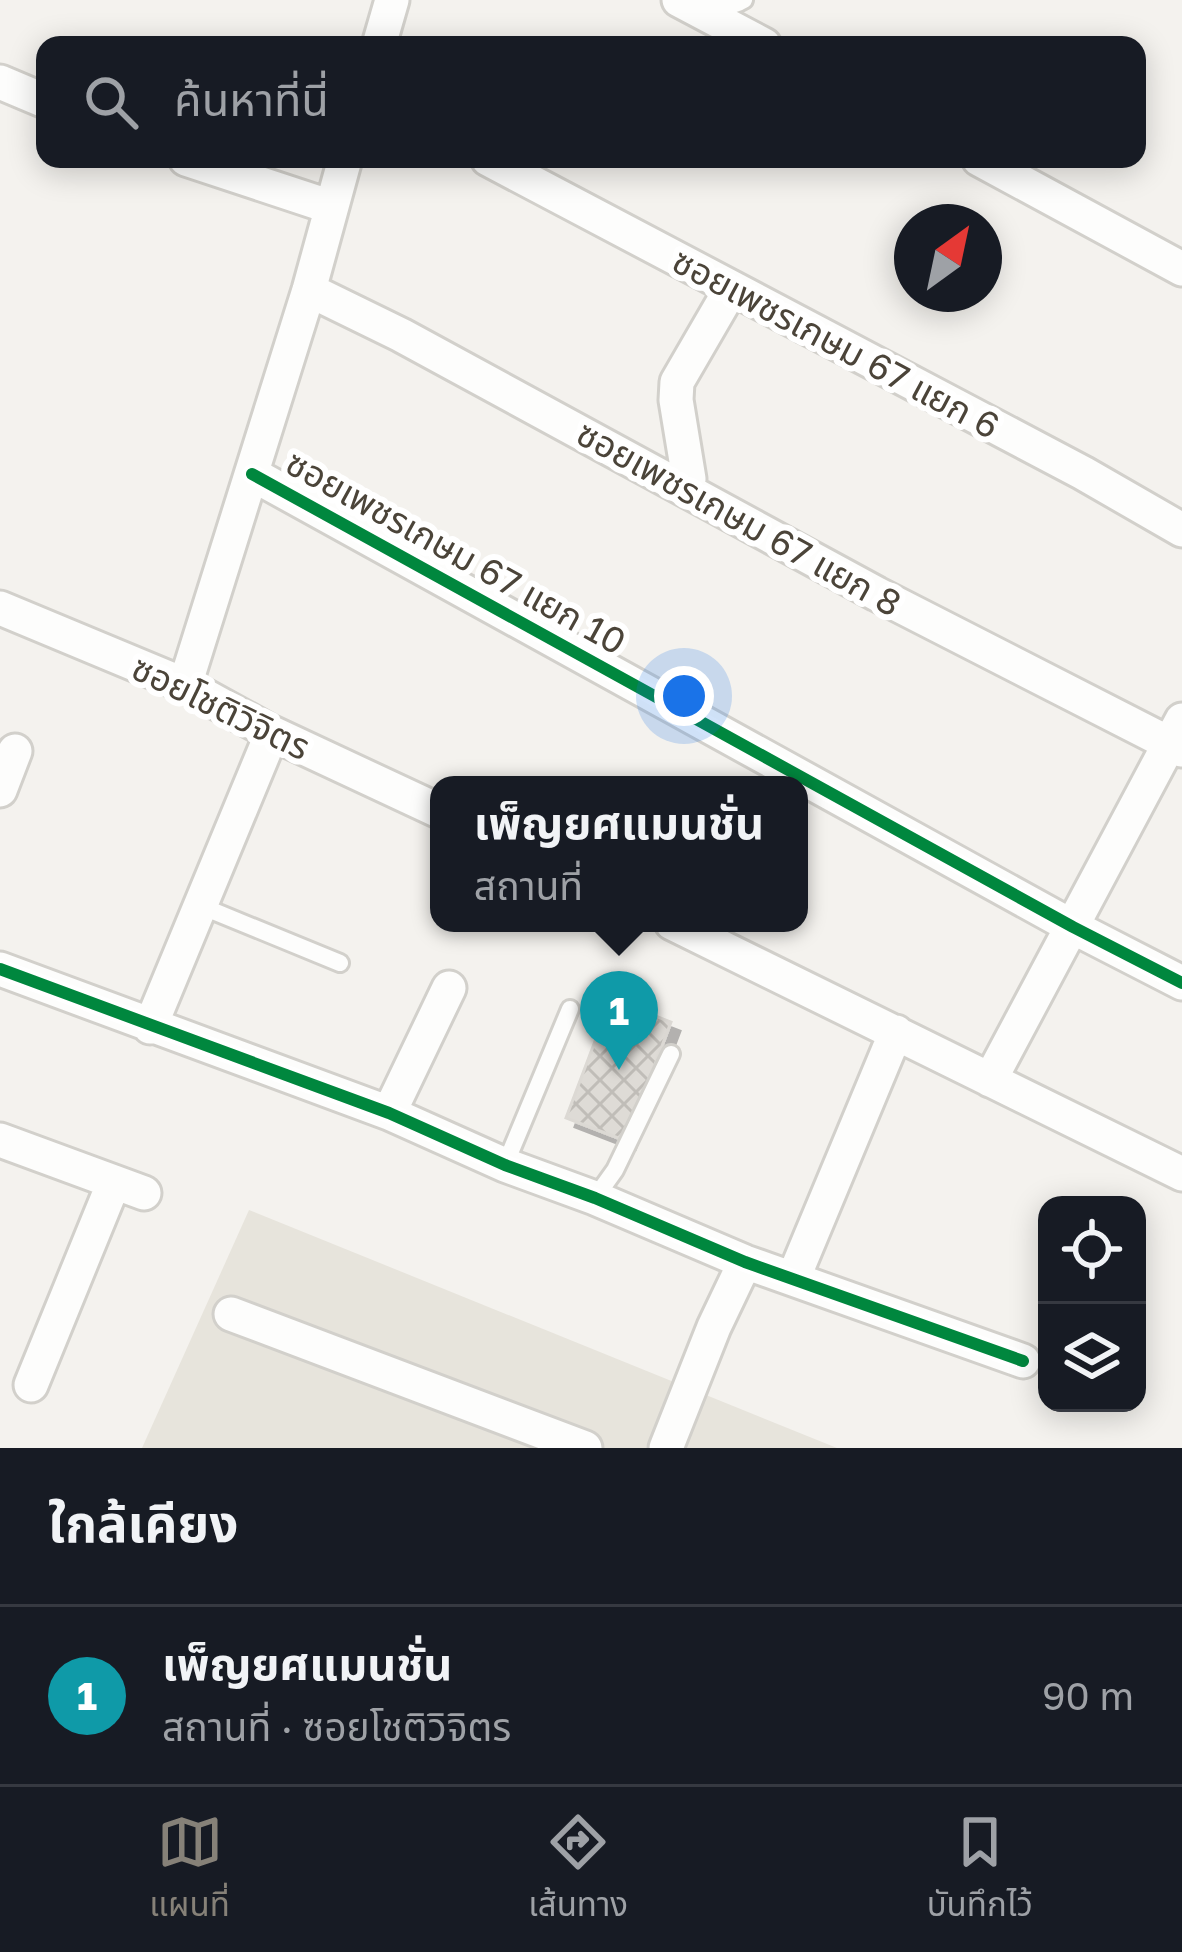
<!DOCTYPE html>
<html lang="th">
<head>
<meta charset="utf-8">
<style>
	:root { --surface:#171b24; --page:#20242c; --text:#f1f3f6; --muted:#9ea1a6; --line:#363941; --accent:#868178 }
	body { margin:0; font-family:"Golos Text","Noto Sans Thai",sans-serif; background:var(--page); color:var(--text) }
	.controls { position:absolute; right:36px; bottom:36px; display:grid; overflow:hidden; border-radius:24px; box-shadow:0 6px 30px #0003 }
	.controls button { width:108px; height:108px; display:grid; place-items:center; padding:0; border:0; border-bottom:3px solid var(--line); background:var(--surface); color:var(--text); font:60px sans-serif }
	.compass { position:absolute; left:894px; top:204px; width:108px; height:108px; border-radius:50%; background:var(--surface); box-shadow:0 6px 30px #0003; rotate:33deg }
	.you { position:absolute; left:684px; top:696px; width:42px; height:42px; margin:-30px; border:9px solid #fff; border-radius:50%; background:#1a73e8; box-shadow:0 0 0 18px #1a73e833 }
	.badge { display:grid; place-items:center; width:78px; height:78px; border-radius:50%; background:var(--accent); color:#fff; font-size:39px; font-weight:700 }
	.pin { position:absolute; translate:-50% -99px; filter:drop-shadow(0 3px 6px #0008) }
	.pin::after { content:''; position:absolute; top:63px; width:42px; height:36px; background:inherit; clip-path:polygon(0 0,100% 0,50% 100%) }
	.popup { position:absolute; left:430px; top:776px; width:378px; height:156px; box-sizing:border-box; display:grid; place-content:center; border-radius:24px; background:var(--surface); filter:drop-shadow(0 3px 9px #0005); font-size:39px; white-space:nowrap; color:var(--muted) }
	.popup b { font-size:45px; color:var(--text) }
	.popup::after { content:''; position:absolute; left:50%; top:100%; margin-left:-24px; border:24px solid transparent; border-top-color:var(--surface) }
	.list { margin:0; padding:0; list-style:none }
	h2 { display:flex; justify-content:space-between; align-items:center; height:156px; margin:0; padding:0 48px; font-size:51px }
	h2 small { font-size:39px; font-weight:400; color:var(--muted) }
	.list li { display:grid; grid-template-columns:78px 1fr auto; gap:36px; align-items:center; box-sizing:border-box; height:180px; padding:0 48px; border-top:3px solid var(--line) }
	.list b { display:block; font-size:45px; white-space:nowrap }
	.list p { margin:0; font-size:39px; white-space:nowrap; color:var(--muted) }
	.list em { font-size:39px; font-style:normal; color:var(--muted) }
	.icon { flex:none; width:66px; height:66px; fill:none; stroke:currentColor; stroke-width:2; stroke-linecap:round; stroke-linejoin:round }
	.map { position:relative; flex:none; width:1182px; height:1448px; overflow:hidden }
	.search { position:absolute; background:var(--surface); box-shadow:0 6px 30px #0003; left:36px; right:36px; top:36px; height:132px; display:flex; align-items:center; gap:30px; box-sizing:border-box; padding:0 42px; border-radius:24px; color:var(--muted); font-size:45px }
	.sheet { height:336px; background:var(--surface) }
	nav { display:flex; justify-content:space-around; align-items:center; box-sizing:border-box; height:168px; border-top:3px solid var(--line); background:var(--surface); font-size:33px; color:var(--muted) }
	nav a { display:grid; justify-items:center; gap:6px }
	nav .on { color:var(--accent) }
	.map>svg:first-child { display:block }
</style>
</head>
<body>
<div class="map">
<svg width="1182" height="1448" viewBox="0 0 1182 1448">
	<defs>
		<pattern id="building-cross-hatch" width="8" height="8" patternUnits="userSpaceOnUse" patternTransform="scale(3)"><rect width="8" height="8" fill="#dedbd6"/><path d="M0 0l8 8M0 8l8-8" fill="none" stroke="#c0bdb8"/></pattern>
		<filter id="shadow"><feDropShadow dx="9" dy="9" stdDeviation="0" flood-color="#0004"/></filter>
	</defs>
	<rect width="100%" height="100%" fill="#f4f2ee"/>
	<path fill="#e7e4dc" d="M249,1210l588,238h-695z"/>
	<path fill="url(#building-cross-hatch)" stroke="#dcd9d4" stroke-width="3" filter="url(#shadow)" d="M611,999l60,23 -45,119 -60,-23z"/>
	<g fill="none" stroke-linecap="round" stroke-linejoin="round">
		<defs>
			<path id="service" d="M706,1c14,5 25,7 38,-1
				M201,906l139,57
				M505,1165l65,-156
				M595,1198l20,-28 56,-116"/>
			<path id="minor" d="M679,0l85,45
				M379,45l13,-45
				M0,82l45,19
				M186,159l145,48
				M488,159l595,314 99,57
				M979,159l203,110
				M309,290l92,45 476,259 305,156
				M252,474l821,453 109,56
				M689,479l-13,-79 1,-18 54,-93
				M0,608l185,77 87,48 167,78
				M185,685l124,-395 36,-131
				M0,790l15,-39
				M672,923l510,251
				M0,969l389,144 116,52 90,33 150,64 278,99
				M150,1027l122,-294
				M990,1080l192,-360
				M389,1113l60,-125
				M0,1140l144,53
				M793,1279l103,-247
				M231,1314l354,134
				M31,1385l83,-203
				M666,1448l48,-121 31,-65"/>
		</defs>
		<use href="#service" stroke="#d2d0cb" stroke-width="22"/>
		<use href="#minor" stroke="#d2d0cb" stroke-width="39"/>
		<use href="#service" stroke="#fdfdfc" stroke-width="16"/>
		<use href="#minor" stroke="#fdfdfc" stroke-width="33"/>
		<defs>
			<path id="cycleway" d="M252,474l821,453 109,56
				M0,969l389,144 116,52 90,33 150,64 278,99"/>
		</defs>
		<use href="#cycleway" stroke="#fff" stroke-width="20"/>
		<use href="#cycleway" stroke="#00873e" stroke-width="12"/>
	</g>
	<g text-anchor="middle" stroke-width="12" stroke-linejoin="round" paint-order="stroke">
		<g font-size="36" fill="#4b4439" stroke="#fff">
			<text transform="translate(836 343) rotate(28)" y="13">ซอยเพชรเกษม 67 แยก 6</text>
			<text transform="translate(739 518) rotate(29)" y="13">ซอยเพชรเกษม 67 แยก 8</text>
			<text transform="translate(456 552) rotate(29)" y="13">ซอยเพชรเกษม 67 แยก 10</text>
			<text transform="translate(221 707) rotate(26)" y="13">ซอยโชติวิจิตร</text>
		</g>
	</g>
</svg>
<div class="controls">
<button><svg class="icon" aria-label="locate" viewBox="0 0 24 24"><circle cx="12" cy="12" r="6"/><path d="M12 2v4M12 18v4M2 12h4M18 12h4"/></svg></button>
<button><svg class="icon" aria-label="layers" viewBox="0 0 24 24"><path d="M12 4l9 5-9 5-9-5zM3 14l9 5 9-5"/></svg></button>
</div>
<svg class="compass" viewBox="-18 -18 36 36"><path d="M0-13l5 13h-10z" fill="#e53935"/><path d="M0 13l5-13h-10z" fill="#9ea1a6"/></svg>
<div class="you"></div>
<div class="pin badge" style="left:619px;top:1070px;background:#0f9aa8">1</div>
<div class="popup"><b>เพ็ญยศแมนชั่น</b>สถานที่</div>
<div class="search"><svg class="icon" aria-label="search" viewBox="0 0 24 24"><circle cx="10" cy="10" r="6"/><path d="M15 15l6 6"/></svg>ค้นหาที่นี่</div>
</div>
<section class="sheet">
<h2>ใกล้เคียง<small></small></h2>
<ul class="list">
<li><span class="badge" style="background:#0f9aa8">1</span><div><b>เพ็ญยศแมนชั่น</b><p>สถานที่ · ซอยโชติวิจิตร</p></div><em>90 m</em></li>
</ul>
</section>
<nav>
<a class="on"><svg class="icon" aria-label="map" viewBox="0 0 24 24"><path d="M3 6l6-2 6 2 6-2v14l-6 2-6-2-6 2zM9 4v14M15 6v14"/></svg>แผนที่</a>
<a><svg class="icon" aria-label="directions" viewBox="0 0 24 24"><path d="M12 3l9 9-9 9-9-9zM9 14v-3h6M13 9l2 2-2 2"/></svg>เส้นทาง</a>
<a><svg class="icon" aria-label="saved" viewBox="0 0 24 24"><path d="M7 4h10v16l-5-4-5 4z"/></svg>บันทึกไว้</a>
</nav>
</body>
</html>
